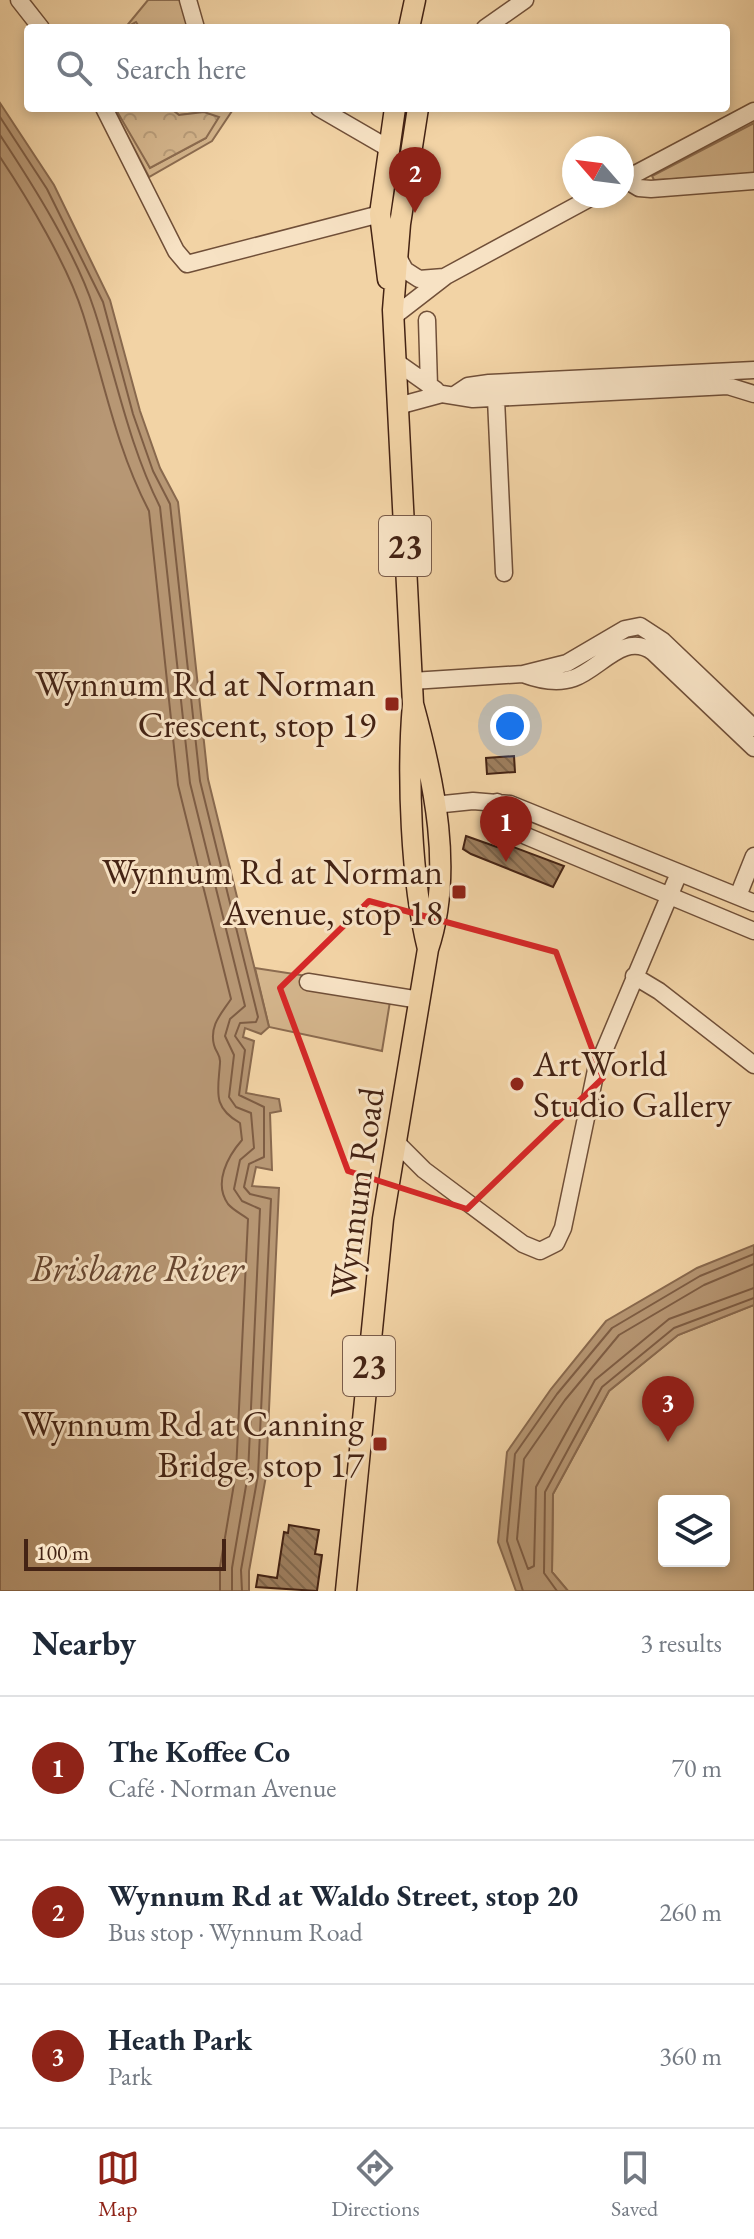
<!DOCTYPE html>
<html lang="en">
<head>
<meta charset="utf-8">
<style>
	:root { --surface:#fff; --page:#f2f2f3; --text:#1f2937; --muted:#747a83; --line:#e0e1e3; --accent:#8f2418 }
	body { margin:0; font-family:"EB Garamond",serif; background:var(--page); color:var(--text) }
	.controls { position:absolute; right:24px; bottom:24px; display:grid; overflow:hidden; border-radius:8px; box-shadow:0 4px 12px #0003 }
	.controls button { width:72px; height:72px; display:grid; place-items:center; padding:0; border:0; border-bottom:2px solid var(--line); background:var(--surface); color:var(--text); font:40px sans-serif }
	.compass { position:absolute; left:562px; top:136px; width:72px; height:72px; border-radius:50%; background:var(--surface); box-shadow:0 4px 12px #0003; rotate:298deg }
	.scale { position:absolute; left:24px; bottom:20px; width:202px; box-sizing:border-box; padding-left:8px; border:4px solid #442314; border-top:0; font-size:22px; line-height:28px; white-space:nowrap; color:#442314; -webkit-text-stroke:6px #f7e2c4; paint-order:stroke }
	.you { position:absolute; left:510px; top:726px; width:28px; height:28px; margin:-20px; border:6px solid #fff; border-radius:50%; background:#1a73e8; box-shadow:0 0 0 12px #1a73e833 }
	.badge { display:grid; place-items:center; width:52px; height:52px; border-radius:50%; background:var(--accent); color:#fff; font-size:26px; font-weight:700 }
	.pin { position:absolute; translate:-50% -66px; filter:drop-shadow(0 2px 4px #0008) }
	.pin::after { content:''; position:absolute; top:42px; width:28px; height:24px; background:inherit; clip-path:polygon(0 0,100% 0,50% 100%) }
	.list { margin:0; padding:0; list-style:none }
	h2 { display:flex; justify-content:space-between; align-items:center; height:104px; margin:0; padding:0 32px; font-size:34px }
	h2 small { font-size:26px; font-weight:400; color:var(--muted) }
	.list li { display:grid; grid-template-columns:52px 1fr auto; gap:24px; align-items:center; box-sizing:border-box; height:144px; padding:0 32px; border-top:2px solid var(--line) }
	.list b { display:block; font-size:30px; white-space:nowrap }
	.list p { margin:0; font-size:26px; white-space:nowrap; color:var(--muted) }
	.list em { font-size:26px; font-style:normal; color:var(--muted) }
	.icon { flex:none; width:44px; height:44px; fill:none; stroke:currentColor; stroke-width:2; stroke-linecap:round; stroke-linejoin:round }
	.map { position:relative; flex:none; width:754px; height:1591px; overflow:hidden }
	.search { position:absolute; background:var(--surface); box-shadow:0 4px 12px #0003; left:24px; right:24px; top:24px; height:88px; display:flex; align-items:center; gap:20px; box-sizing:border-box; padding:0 28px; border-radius:8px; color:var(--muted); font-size:30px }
	.sheet { height:536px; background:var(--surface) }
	nav { display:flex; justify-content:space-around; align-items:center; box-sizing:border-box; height:112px; border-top:2px solid var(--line); background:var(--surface); font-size:22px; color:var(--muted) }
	nav a { display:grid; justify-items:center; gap:4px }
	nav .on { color:var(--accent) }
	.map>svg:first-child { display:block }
</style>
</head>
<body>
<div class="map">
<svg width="754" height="1591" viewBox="0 0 754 1591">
	<defs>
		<pattern id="forest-crowns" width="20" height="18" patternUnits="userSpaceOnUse" patternTransform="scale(2)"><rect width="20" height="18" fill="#d4b58c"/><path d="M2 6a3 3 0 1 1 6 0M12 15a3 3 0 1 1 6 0" fill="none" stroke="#b79b78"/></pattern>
		<pattern id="building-back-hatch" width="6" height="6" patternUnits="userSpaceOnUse" patternTransform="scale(2)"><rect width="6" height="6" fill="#9e7f5f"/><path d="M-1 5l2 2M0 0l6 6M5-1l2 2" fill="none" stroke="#82684d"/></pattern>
	</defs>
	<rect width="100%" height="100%" fill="#f2d3a5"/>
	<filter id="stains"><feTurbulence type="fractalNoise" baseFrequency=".0025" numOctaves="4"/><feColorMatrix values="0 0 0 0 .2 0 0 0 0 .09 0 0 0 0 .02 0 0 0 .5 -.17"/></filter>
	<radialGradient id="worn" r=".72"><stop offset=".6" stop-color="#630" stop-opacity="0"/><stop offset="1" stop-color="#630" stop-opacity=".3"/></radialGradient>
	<path fill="#d4b58c" stroke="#8c6c50" stroke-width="2" fill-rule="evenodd" d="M148,0h33l9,28h-50l-4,-6 -11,6z
		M113,108l14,17 23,43 56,-30 -2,-26 -25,3 -9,-7h64l-22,33 -63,36z
		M754,123v52l-100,5 -2,-4z
		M255,968l137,21 -10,62 -113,-24z
		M754,1305v286h-186l-16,-19 1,-78 56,-103 69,-56zM664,1501h60v60h-60z"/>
	<path fill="url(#forest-crowns)" stroke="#8c6c50" stroke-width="2" d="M115,108h55l9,7 25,-3 15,5 -13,21 -56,30z"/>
	<path fill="#b79774" stroke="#89694e" stroke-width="2" d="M0,103l54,82 56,115 30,111 20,57 18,34 30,277 61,248 -8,7 -16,-6 -2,9 11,4 -8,52 33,6 2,12 -11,2 2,57 -16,-3 -4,19 27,2 -13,288 -17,95v20h-249z
		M754,1245v60l-76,30 -69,56 -56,103 -1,78 16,19h-52l-18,-49 9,-90 44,-63 55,-68 91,-53z"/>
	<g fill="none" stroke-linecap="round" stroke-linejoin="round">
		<path stroke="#7e5d44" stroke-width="2" d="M0,117l47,72 56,113 30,112 20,57 17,33 30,277 58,236 -2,5 -16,1 -5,13 10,14 -6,45 25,12v50l-15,7 -5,23 6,7 21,5 -13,276 -17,95 1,21
			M0,135c33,50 76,118 94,174 22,67 34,134 66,198l30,276 55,223 -15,13 -5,17 9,19 -5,42 7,10 15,6 3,35 -14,12 -6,29 8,12 18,8 -12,265 -16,94v23
			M0,157c28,42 68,109 83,157 21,67 33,134 66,197l29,274 53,214c-9,14 -22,26 -17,46 2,8 7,10 6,18 -2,29 -8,44 20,60l2,17c-14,16 -29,43 -14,64 6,7 14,10 20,15l-12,253 -16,95v24
			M754,1264l-50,21 -85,50 -54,65 -41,59 -7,80 11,30 6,-3 2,-79 59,-107 74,-61 85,-31
			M523,1591l-16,-50 8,-87 42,-60 55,-66 88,-52 54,-22
			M557,1591l-13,-18 1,-81 57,-105 72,-59 80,-30"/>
	</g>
	<path fill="url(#building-back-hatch)" stroke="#442314" stroke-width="2" d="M514,756l1,16 -28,2 -1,-16z
		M466,836l31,11 3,-5 64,24 -11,21 -82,-33 -8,-5z
		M289,1525l30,5 -4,24 7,1 -5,36 -61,-4 2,-12 19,3 7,-46 4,1z"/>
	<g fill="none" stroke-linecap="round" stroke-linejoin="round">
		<defs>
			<path id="minor" d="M19,0l22,28
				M188,0l8,28
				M485,28l40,-28
				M104,108l72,143 11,13 193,-50
				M319,108l69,40
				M624,179l15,9 12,1 103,-8
				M622,181l132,-70
				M398,257l7,13 14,9 25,-2
				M393,317l53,-41 148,-80
				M427,320l2,66
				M395,361l41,29
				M456,394l12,-8 21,-3 265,-13
				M496,399l8,174
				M397,410l8,-6 37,-10 31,5 255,-13 26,8
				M523,674c16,6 34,10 51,4 26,-9 50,-47 79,-26l101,96
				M412,681l111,-7 44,-11 58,-34 15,-3 23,15 91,87
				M497,802l29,34 228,95
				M434,805l39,-4 37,3 244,99
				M738,896l16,-40
				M634,976l25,15 95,74
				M308,982l112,18
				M395,1141l29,29 99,74 17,7 16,-8 7,-15 33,-158 83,-197"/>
			<path id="major" d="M409,28l6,-28
				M418,108l-18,116 -7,86 20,394c-6,70 -2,177 15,245
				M388,279l-8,-65 15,-106
				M346,1591l37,-372 45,-270c26,-77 6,-168 -15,-245"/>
		</defs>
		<use href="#minor" stroke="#704f38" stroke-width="19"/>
		<use href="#major" stroke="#442314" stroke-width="23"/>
		<use href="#minor" stroke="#f7e2c4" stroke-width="16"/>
		<use href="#major" stroke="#f2d3a5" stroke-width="20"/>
	</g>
	<path fill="none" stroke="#d62828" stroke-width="6" stroke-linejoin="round" d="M369,901l187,51 47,126 -136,131 -119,-38 -68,-183z"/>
	<g fill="#8f2418" stroke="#f7e2c4" stroke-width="3">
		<rect x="384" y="696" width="16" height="16" rx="4"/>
		<rect x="451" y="884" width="16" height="16" rx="4"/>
		<circle cx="517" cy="1084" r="8"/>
		<rect x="372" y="1436" width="16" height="16" rx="4"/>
	</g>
	<g text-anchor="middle" stroke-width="6" stroke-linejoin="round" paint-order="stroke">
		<g fill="#f7e2c4" stroke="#7a5c49" stroke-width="2">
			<rect x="379" y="516" width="52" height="60" rx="6"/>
			<rect x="343" y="1336" width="52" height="60" rx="6"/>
		</g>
		<g font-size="34" font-weight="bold" fill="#442314">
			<text x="405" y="558">23</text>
			<text x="369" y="1378">23</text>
		</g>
		<g font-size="36" fill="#442314" stroke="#f7e2c4" text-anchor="end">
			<text x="376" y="696">Wynnum Rd at Norman<tspan x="376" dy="41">Crescent, stop 19</tspan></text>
			<text x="443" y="884">Wynnum Rd at Norman<tspan x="443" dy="41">Avenue, stop 18</tspan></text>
			<text x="533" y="1076" text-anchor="start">ArtWorld<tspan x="533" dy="41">Studio Gallery</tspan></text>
			<text x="364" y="1436">Wynnum Rd at Canning<tspan x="364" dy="41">Bridge, stop 17</tspan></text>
		</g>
		<g font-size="36" fill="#442314" stroke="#f7e2c4">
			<text transform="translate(356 1193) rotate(-82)" y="13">Wynnum Road</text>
		</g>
		<g font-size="38" font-style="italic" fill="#664631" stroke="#f7e2c4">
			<text x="137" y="1281">Brisbane River</text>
		</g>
	</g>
	<rect width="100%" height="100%" filter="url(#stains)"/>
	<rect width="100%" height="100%" fill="url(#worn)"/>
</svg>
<div class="controls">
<button><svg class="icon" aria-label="layers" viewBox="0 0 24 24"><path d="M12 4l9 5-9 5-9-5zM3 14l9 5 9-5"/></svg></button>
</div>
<svg class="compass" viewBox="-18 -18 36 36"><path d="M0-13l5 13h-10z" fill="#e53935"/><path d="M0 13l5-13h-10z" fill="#747a83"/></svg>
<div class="scale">100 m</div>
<div class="you"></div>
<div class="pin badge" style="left:506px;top:862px">1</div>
<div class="pin badge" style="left:415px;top:213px">2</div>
<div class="pin badge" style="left:668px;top:1442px">3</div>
<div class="search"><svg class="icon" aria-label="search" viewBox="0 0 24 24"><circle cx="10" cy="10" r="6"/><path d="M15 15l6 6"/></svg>Search here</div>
</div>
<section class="sheet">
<h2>Nearby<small>3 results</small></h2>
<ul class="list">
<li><span class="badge">1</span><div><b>The Koffee Co</b><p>Café · Norman Avenue</p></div><em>70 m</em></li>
<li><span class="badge">2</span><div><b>Wynnum Rd at Waldo Street, stop 20</b><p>Bus stop · Wynnum Road</p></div><em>260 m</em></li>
<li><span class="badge">3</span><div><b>Heath Park</b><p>Park</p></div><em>360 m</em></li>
</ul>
</section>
<nav>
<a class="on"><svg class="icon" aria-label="map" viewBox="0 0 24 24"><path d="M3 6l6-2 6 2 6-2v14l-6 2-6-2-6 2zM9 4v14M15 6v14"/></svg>Map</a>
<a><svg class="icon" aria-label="directions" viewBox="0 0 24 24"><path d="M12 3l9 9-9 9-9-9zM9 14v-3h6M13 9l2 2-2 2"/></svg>Directions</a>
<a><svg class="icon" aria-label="saved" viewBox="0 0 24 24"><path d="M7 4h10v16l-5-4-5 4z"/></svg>Saved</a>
</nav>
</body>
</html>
